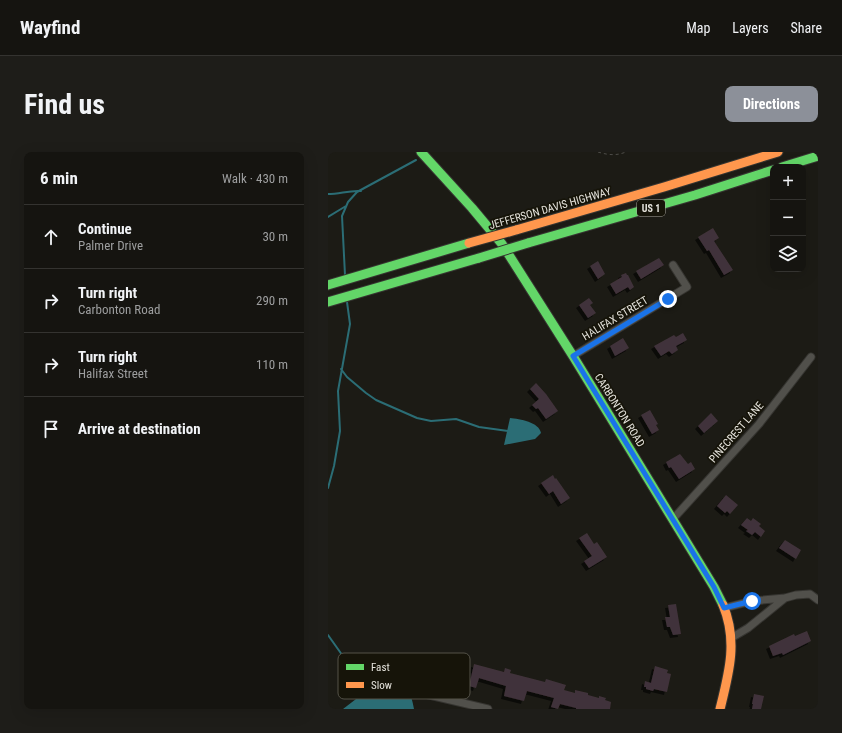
<!DOCTYPE html>
<html lang="en">
<head>
<meta charset="utf-8">
<style>
	:root { --surface:#151410; --page:#1e1d19; --text:#f1f3f6; --muted:#9d9e9f; --line:#343330; --accent:#8c9099 }
	body { margin:0; font-family:"Roboto Condensed",sans-serif; background:var(--page); color:var(--text) }
	.controls { position:absolute; right:12px; top:12px; display:grid; overflow:hidden; border-radius:8px; box-shadow:0 4px 16px #0002 }
	.controls button { width:36px; height:36px; display:grid; place-items:center; padding:0; border:0; border-bottom:1px solid var(--line); background:var(--surface); color:var(--text); font:20px sans-serif }
	.stop { position:absolute; width:12px; height:12px; margin:-9px; border:3px solid #1a73e8; border-radius:50%; background:#fff }
	.stop.end { background:#1a73e8; border-color:#fff; box-shadow:0 1px 4px #0008 }
	.list { margin:0; padding:0; list-style:none }
	h2 { display:flex; justify-content:space-between; align-items:center; height:52px; margin:0; padding:0 16px; font-size:17px }
	h2 small { font-size:13px; font-weight:400; color:var(--muted) }
	.list li { display:grid; grid-template-columns:26px 1fr auto; gap:12px; align-items:center; box-sizing:border-box; height:64px; padding:0 16px; border-top:1px solid var(--line) }
	.list b { display:block; font-size:15px; white-space:nowrap }
	.list p { margin:0; font-size:13px; white-space:nowrap; color:var(--muted) }
	.list em { font-size:13px; font-style:normal; color:var(--muted) }
	.icon { flex:none; width:22px; height:22px; fill:none; stroke:currentColor; stroke-width:2; stroke-linecap:round; stroke-linejoin:round }
	.map { position:relative; flex:none; width:490px; height:557px; overflow:hidden; border-radius:8px }
	header { display:flex; align-items:center; gap:24px; box-sizing:border-box; height:56px; padding:0 20px; background:var(--surface); border-bottom:1px solid var(--line) }
	header strong { font-size:19px }
	nav { display:flex; gap:22px; margin-inline-start:auto; font-size:14px }
	.intro { display:flex; align-items:center; justify-content:space-between; box-sizing:border-box; height:96px; padding:0 24px }
	h1 { margin:0; font-size:28px }
	.button { padding:10px 18px; border-radius:8px; background:var(--accent); color:#fff; font-size:14px; font-weight:700 }
	main { display:flex; gap:24px; padding:0 24px }
	aside { flex:1; background:var(--surface); border-radius:8px; box-shadow:0 4px 16px #0002 }
	.map>svg:first-child { display:block }
</style>
</head>
<body>
<header>
<strong>Wayfind</strong>
<nav><a>Map</a><a>Layers</a><a>Share</a></nav>
</header>
<div class="intro"><h1>Find us</h1><a class="button">Directions</a></div>
<main>
<aside>
<h2>6 min<small>Walk · 430 m</small></h2>
<ul class="list">
<li><svg class="icon" aria-label="ahead" viewBox="0 0 24 24"><path d="M12 20V5M6 11l6-6 6 6"/></svg><div><b>Continue</b><p>Palmer Drive</p></div><em>30 m</em></li>
<li><svg class="icon" aria-label="right" viewBox="0 0 24 24"><path d="M7 20v-9h11M14 6l5 5-5 5"/></svg><div><b>Turn right</b><p>Carbonton Road</p></div><em>290 m</em></li>
<li><svg class="icon" aria-label="right" viewBox="0 0 24 24"><path d="M7 20v-9h11M14 6l5 5-5 5"/></svg><div><b>Turn right</b><p>Halifax Street</p></div><em>110 m</em></li>
<li><svg class="icon" aria-label="arrive" viewBox="0 0 24 24"><path d="M6 21V4h12l-3 4 3 4H6"/></svg><div><b>Arrive at destination</b></div></li>
</ul>
</aside>
<div class="map">
<svg width="490" height="557" viewBox="0 0 490 557">
	<defs>
		<filter id="shadow"><feDropShadow dx="-3" dy="3" stdDeviation="0" flood-color="#0009"/></filter>
	</defs>
	<rect width="100%" height="100%" fill="#1c1b15"/>
	<path fill="#2b6d75" d="M182,266c10,1 29,4 31,15l-6,6 -31,6z
		M58,521c17,2 26,21 28,36h-71l30,-23z"/>
	<g fill="none" stroke-linecap="round" stroke-linejoin="round">
		<path stroke="#2b6d75" stroke-width="2" d="M0,42c12,0 21,-4 33,-3
			M0,65l18,-11
			M17,123l-3,-59 6,-14 9,-10 59,-32
			M13,217l6,8 19,16 10,7 41,18 14,3 25,-2 23,8 29,4
			M0,336l6,-22 6,-35 -2,-40 12,-67 -3,-22
			M0,483l17,24 21,35"/>
	</g>
	<path fill="#41333a" filter="url(#shadow)" d="M385,76l6,10 -5,3 19,29 -9,5 -15,-25 -2,1 -9,-14z
		M331,106l5,7 -23,14 -5,-8z
		M270,109l7,13 -7,5 -8,-13z
		M298,121l1,2h1l6,12 -4,3 -2,-3 -12,7 -6,-10 12,-7 -1,-2z
		M261,146l4,5 -3,2 6,8 -8,5 -9,-13z
		M355,181l4,7 -11,6 2,4 -6,4 -3,-3 -8,5 -7,-10 20,-11 2,2z
		M295,186l6,10 -14,8 -5,-10z
		M208,231l10,11 12,17 -12,8 -8,-11 -2,1 -4,-4 7,-6 -9,-10z
		M322,258l8,14 -2,1 3,5 -7,4 -11,-19z
		M383,261l7,8 -14,12 -6,-7z
		M352,302l8,10 3,-2 4,7 -16,10 -8,-12 -2,1 -3,-6z
		M225,323l2,4 1,-1 14,20 -9,6 -8,-13 -4,3 -8,-11z
		M398,343l12,10 -8,9 -3,-3 -2,2 -8,-7z
		M419,366l4,3 2,-3 8,6 -2,2 6,5 -4,6 -6,-5 -3,3 -6,-4 2,-1 -7,-5z
		M259,381l7,11 3,-2 10,15 -18,11 -5,-7 8,-5 -13,-18z
		M457,388l16,10 -5,9 -17,-11z
		M348,452l5,30 -8,1 -3,-8h-3l-2,-10h5l-2,-12z
		M479,479l4,10 -28,14 -1,-2 -9,3 -4,-10 25,-12 1,2z
		M146,512l30,8 1,-4 6,2 -1,3 35,9 1,-3 20,6 -2,5 11,3v-3l13,3v2l11,3v-2l7,2 -1,2 6,2 -1,7h-34v-1l-16,-4 -2,5 -7,-2 3,-9 -27,-7 -3,10 -20,-5 2,-10 -27,-8 -3,10 -7,-2z
		M327,514l13,4 -1,3 4,1 -4,18 -13,-3 -1,2 -7,-2v-2h-2l1,-6 6,2z
		M426,542l10,2 -3,13h-9l1,-5h-1z"/>
	<g fill="none" stroke-linecap="round" stroke-linejoin="round">
		<defs>
			<path id="street" d="M245,204l114,-69 -14,-22
				M345,367l86,-95 52,-67
				M396,456l28,-7 33,-3 11,-3 14,-1 8,6
				M403,486l17,-10 37,-30
				M97,542l63,15"/>
			<path id="fast" d="M93,0l51,56 30,36 71,112 141,231 9,18
				M454,15l36,-11
				M200,91l167,-48 78,-25
				M0,133l141,-42
				M0,150l151,-44"/>
			<path id="slow" d="M188,78l148,-43 114,-35
				M392,557c9,-36 18,-68 3,-104"/>
		</defs>
		<use href="#street" stroke="#363531" stroke-width="9"/>
		<use href="#fast" stroke="#363531" stroke-width="11"/>
		<use href="#slow" stroke="#363531" stroke-width="11"/>
		<path stroke="#4e4d49" stroke-width="1" stroke-dasharray="3 3" stroke-linecap="butt" d="M270,0c10,3 18,4 28,0"/>
		<use href="#street" stroke="#51504b" stroke-width="7"/>
		<use href="#fast" stroke="#63d668" stroke-width="9"/>
		<use href="#slow" stroke="#ff974d" stroke-width="9"/>
		<defs>
			<path id="fast-bridge" d="M151,106l49,-15"/>
			<path id="slow-bridge" d="M141,91l47,-13"/>
		</defs>
		<use href="#fast-bridge" stroke="#363531" stroke-width="11" stroke-linecap="butt"/>
		<use href="#slow-bridge" stroke="#363531" stroke-width="11" stroke-linecap="butt"/>
		<use href="#fast-bridge" stroke="#63d668" stroke-width="9"/>
		<use href="#slow-bridge" stroke="#ff974d" stroke-width="9"/>
	</g>
	<g fill="none" stroke-linecap="round" stroke-linejoin="round">
		<path stroke="#1a73e8" stroke-width="5" d="M340,147l-95,57 141,231 10,21 28,-7"/>
	</g>
	<g text-anchor="middle" stroke-width="3.5" stroke-linejoin="round" paint-order="stroke">
		<rect fill="#161409" stroke="#a7a59d" stroke-width="1" x="309" y="48" width="28" height="16" rx="3"/>
		<g font-size="10" font-weight="bold" fill="#e5e3dc">
			<text x="323" y="60">US 1</text>
		</g>
		<g font-size="11" fill="#e5e3dc" stroke="#161409">
			<text transform="translate(222 56) rotate(-16)" y="4">JEFFERSON DAVIS HIGHWAY</text>
			<text transform="translate(287 166) rotate(-31)" y="4">HALIFAX STREET</text>
			<text transform="translate(292 258) rotate(58)" y="4">CARBONTON ROAD</text>
			<text transform="translate(408 280) rotate(-49)" y="4">PINECREST LANE</text>
		</g>
	</g>
	<rect x="10" y="501" width="132" height="46" rx="6" fill="#161409" stroke="#545248" stroke-width="1"/>
	<rect x="18" y="512" width="18" height="6" fill="#63d668"/>
	<rect x="18" y="530" width="18" height="6" fill="#ff974d"/>
	<g font-size="11" fill="#e5e3dc">
		<text x="43" y="519">Fast</text>
		<text x="43" y="537">Slow</text>
	</g>
</svg>
<div class="controls">
<button>+</button>
<button>−</button>
<button><svg class="icon" aria-label="layers" viewBox="0 0 24 24"><path d="M12 4l9 5-9 5-9-5zM3 14l9 5 9-5"/></svg></button>
</div>
<div class="stop" style="left:424px;top:449px"></div>
<div class="stop end" style="left:340px;top:147px"></div>
</div>
</main>
</body>
</html>
